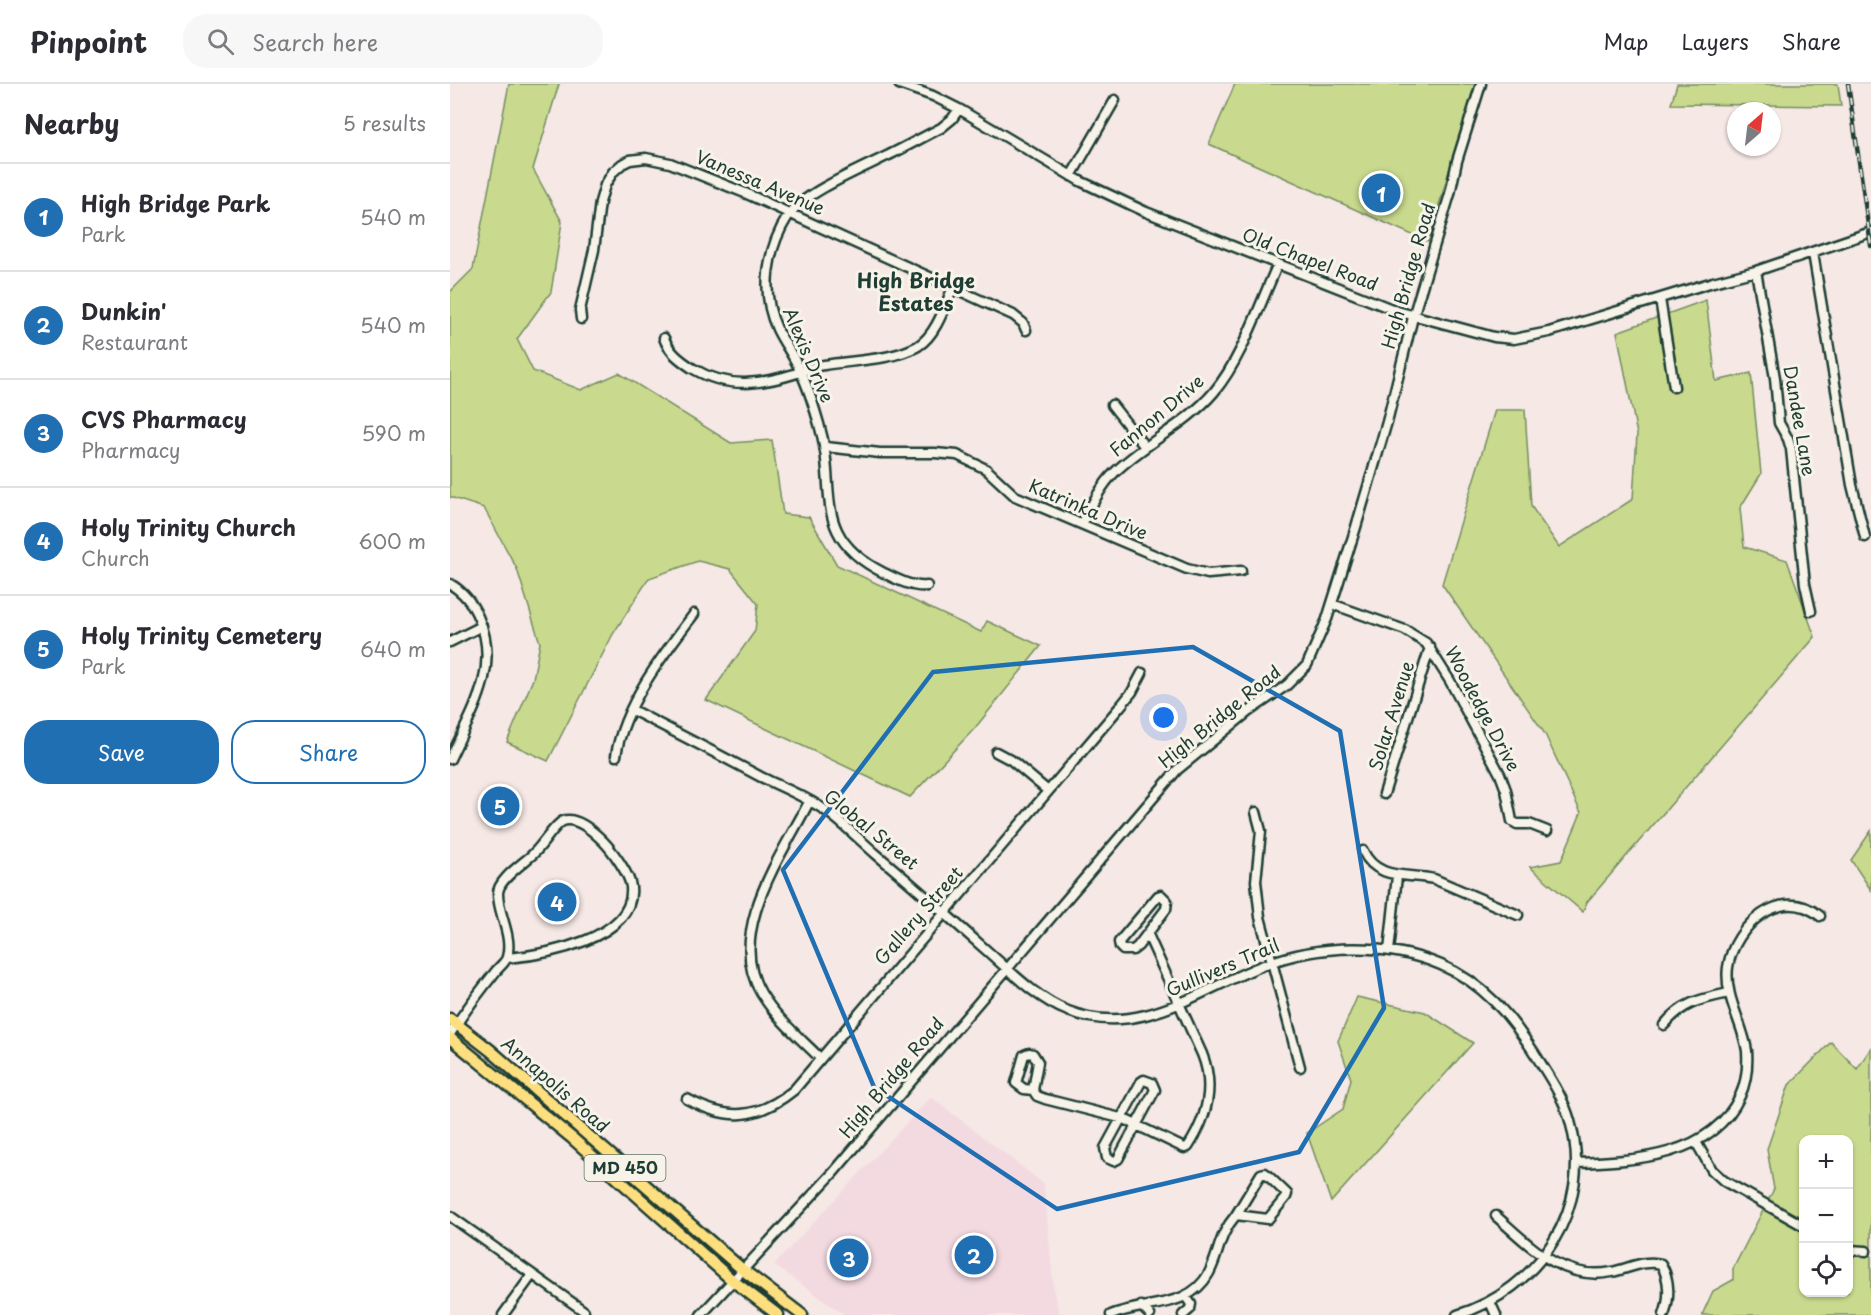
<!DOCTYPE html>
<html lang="en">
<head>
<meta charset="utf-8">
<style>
	:root { --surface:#fff; --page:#f7f7f7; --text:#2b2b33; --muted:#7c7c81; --line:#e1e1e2; --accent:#1f6fb2 }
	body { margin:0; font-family:"Playpen Sans",sans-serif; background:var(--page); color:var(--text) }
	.controls { position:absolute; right:18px; bottom:18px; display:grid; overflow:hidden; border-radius:12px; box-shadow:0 2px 4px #0004 }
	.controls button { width:54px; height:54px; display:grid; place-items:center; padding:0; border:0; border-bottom:2px solid var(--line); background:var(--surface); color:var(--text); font:30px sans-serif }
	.compass { position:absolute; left:1277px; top:18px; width:54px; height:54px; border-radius:50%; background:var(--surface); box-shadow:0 2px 4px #0004; rotate:28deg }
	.you { position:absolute; left:714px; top:634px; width:21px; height:21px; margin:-15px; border:4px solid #fff; border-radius:50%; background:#1a73e8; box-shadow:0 0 0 9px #1a73e833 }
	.badge { display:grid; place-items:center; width:39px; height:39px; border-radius:50%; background:var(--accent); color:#fff; font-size:20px; font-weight:700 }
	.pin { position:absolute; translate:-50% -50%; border:3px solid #fff; box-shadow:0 2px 6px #0006 }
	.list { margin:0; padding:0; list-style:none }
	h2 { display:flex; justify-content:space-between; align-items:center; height:78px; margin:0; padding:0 24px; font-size:26px }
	h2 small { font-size:20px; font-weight:400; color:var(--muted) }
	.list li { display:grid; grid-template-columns:39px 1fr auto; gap:18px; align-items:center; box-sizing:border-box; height:108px; padding:0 24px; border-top:2px solid var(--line) }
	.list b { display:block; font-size:22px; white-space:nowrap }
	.list p { margin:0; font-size:20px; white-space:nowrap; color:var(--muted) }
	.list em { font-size:20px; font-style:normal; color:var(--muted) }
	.actions { display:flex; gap:12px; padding:18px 24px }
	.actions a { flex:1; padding:14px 0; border:2px solid var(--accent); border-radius:24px; text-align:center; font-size:21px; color:var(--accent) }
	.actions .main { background:var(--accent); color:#fff }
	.icon { flex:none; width:33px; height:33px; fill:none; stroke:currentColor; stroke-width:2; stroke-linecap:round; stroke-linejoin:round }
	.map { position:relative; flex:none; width:1421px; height:1231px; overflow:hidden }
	header { display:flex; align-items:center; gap:36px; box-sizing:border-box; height:84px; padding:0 30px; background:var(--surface); border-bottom:2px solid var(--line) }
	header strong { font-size:28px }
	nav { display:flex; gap:33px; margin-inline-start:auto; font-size:21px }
	.search { width:420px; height:54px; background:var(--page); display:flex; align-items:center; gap:15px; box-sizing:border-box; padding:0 21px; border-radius:24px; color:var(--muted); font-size:22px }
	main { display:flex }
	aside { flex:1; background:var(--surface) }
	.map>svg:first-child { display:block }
</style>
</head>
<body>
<header>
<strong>Pinpoint</strong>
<div class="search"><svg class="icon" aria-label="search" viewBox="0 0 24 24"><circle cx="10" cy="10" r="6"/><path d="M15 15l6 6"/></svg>Search here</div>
<nav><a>Map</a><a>Layers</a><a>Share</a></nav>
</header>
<main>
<aside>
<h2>Nearby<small>5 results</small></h2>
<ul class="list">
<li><span class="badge">1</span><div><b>High Bridge Park</b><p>Park</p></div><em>540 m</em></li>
<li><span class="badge">2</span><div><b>Dunkin'</b><p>Restaurant</p></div><em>540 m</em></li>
<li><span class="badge">3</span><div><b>CVS Pharmacy</b><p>Pharmacy</p></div><em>590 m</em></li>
<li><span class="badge">4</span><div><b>Holy Trinity Church</b><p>Church</p></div><em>600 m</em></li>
<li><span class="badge">5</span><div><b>Holy Trinity Cemetery</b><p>Park</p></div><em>640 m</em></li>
</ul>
<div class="actions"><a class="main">Save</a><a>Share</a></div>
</aside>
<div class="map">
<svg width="1421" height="1231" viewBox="0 0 1421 1231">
	<rect width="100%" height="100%" fill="#f5e8e5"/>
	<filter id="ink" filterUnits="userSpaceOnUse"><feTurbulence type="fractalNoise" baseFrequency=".0167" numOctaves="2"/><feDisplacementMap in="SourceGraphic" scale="12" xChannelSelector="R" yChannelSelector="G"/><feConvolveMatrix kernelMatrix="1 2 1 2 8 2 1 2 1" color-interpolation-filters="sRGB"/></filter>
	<g filter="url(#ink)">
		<path fill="#f3dae1" d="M481,1013l113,87 10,110 6,21h-215l-71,-50z"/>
		<path fill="#c9da8e" stroke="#748c61" stroke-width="1.5" fill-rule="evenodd" d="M59,0h50l-26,85 29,53 -11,70 -34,47 16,32 48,19 38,-17 112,70 41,-3 11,74 26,3 28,48 144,67 6,-11 54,25 -66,82 -65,69 -204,-97 49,-69 3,-27 -28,-35 -32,-8 -49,17 -36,56 -65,127 -41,-19 26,-63 7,-36 -23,-74 -33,-61 -34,-11v-205l23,-23z
			M785,0h240l-47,158 -219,-98z
			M1227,0h161l3,22 -170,-2z
			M1256,216l10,81 35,-8 10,101 -21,34 4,39 43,13 28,77 -228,265 -4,10 -53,-45 31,-6 20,-48 -36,-79 -103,-150 53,-174h30l6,96 28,41 74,-48 4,-65 -20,-102z
			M1421,747v59l-20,-30z
			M907,913l68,15 48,31 -142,159 -24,-69 36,-24 8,-30 -13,-38z
			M1381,958l26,27 14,-21v267h-169l11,-24 20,-11v-11l41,-80 -7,-40 22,-64zM1354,1056h44v152h-44z"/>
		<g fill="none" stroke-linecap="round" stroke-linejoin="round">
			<defs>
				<path id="minor" d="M449,0l34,12 26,13 121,72 66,31 251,99 97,26 20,2 35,-7 164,-50 43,-11 115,-39
					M621,92l44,-76
					M1363,169l39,232 13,52
					M1306,187l19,107 4,45 9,16 3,10 14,135 6,27
					M1210,215l14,88
					M131,235l-1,-9 14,-60 6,-48 5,-17 8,-13 9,-8 8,-4 16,-2 24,5 75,30 268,122 10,8 3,7
					M214,254c5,14 16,22 28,30 35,21 68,17 105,5 9,-3 17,-7 27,-8 29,-5 67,-4 94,-19 18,-11 27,-40 35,-59
					M662,321l33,42
					M376,363l54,6h55l22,2 29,14 29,27 172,73 21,5 33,-3
					M632,440c9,-17 18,-37 32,-51 30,-30 72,-48 100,-81 29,-35 45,-87 64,-128
					M0,500c14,8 23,20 29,35 22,50 -8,94 -29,140
					M477,502c-14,2 -31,-7 -43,-13 -76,-38 -45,-84 -65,-149 -5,-17 -10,-35 -18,-51 -6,-16 -17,-29 -24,-44 -17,-36 -10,-80 11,-113 15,-23 75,-48 101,-61 17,-8 34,-18 52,-27l11,-9 7,-10
					M882,520l73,26 21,13 24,38 50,93 6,16 6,31 5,3h12l18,7
					M0,558l32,-16
					M182,626c43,22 86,44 129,67 23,11 48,21 68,36 16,12 31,27 47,41 37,31 73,63 109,95 25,22 52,50 83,62 72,28 132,-22 196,-46 54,-21 123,-23 177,0 42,18 69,50 94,89 13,21 28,42 35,67 25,86 -31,169 -113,194
					M546,668l15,8 37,31
					M166,672c7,-50 48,-103 78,-142
					M934,710l46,-147
					M359,718c-27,53 -84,131 -48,191 15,25 39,45 59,65
					M806,728l5,19 -5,50 4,36 40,150
					M913,767c14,30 45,22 71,28l84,36
					M711,811l6,6 -1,8 -28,37 -5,4h-10l-3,-3 -1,-5 39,-46z
					M939,867l8,-75
					M1214,941c19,-23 37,-26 65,-32
					M0,950c14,-22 30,-43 46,-63 3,-4 10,-9 11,-14 6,-21 -9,-43 -9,-63 -1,-14 26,-31 35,-40 10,-9 17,-23 27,-31 2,-2 6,-3 8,-3 13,0 27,13 35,21 9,9 27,34 28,46 5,52 -87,68 -124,71
					M579,969l4,1 5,8 -5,28 -9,-1 -8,-6 8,-28z
					M694,996l8,3 3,7 -37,69 -4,2 -7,-3 -2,-10 36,-66z
					M583,1006l4,6 8,3 79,20 60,29 4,-1c19,-29 27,-61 14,-93l-54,-119
					M237,1015c40,22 70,21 107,-9l325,-382 13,-16 10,-19
					M1246,1058l16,28 12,11 80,45
					M1126,1079c58,-2 136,-6 164,-67 6,-13 8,-30 7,-45 -4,-28 -23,-54 -19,-84 6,-41 54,-83 92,-51
					M815,1089l22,21 -1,3 -18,22 -32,-4 25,-41z
					M0,1132l134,95
					M1046,1132c33,29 67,66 116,56 16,-3 33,-13 49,-8 9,15 9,35 3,51
					M1398,1166l18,1
					M1040,1218l6,13
					M691,1222l9,9
					M53,1231l29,-40
					M251,1231l132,-142 344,-403 71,-58 39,-27 20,-20 20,-46 29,-92 31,-105 26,-105 37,-123 7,-33 24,-77
					M661,1231c34,-14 78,-5 98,-42 11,-21 9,-37 27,-58
					M733,1231l7,-6 1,-5 -5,-7"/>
				<path id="major" d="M0,935l40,31 253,220 59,45
					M0,954l122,100 160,142 46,35"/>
			</defs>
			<use href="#minor" stroke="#1f3d34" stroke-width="13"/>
			<use href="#major" stroke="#1f3d34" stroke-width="15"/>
			<use href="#minor" stroke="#f7f3e8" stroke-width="8"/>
			<use href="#major" stroke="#fedf80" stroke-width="10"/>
			<defs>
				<path id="rail" d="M1398,0l23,162"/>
			</defs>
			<use href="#rail" stroke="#1f3d34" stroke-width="4.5"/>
			<use href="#rail" stroke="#f7f3e8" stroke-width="2" stroke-dasharray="7" stroke-linecap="butt"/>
		</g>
	</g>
	<path fill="none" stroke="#1f6fb2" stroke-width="4.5" stroke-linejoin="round" d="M743,563l147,84 44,277 -85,144 -242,57 -183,-122 -91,-217 150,-198z"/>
	<g text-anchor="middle" stroke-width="6" stroke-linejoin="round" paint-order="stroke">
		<rect fill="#f7f3e8" stroke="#60746a" stroke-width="1.5" x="134.5" y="1071" width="81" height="26" rx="4.5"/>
		<g font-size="16" font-weight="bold" fill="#1f3d34">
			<text x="175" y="1090">MD 450</text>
		</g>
		<g font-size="18" fill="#1f3d34" stroke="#f7f3e8">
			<text transform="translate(310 99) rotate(23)" y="6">Vanessa Avenue</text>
			<text transform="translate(860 176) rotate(21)" y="6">Old Chapel Road</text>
			<text transform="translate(959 192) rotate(-74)" y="6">High Bridge Road</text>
			<text transform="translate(358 271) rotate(67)" y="6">Alexis Drive</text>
			<text transform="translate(707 332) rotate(-40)" y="6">Fannon Drive</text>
			<text transform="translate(1349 337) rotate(80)" y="6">Dandee Lane</text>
			<text transform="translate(638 426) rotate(23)" y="6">Katrinka Drive</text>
			<text transform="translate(1032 625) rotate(62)" y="6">Woodedge Drive</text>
			<text transform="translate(942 632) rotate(-73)" y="6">Solar Avenue</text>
			<text transform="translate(770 633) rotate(-39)" y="6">High Bridge Road</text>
			<text transform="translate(421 746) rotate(39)" y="6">Global Street</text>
			<text transform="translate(469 832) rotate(-49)" y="6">Gallery Street</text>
			<text transform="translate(773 884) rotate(-23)" y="6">Gullivers Trail</text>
			<text transform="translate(442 994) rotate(-50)" y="6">High Bridge Road</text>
			<text transform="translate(105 1001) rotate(41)" y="6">Annapolis Road</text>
		</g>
		<g font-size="20" font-weight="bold" fill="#1f3d34" stroke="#f7f3e8">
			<text x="466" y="204">High Bridge<tspan x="466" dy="23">Estates</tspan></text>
		</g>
	</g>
</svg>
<div class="controls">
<button>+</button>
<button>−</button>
<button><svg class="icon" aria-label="locate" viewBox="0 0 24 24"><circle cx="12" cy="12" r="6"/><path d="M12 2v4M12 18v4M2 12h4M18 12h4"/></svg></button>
</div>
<svg class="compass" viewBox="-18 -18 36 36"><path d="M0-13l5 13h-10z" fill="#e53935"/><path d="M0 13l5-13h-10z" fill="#7c7c81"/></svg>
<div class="you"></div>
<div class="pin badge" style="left:931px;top:109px">1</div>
<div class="pin badge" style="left:524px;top:1171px">2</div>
<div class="pin badge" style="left:399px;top:1174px">3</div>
<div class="pin badge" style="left:107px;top:818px">4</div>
<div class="pin badge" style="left:50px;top:722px">5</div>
</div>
</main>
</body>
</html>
